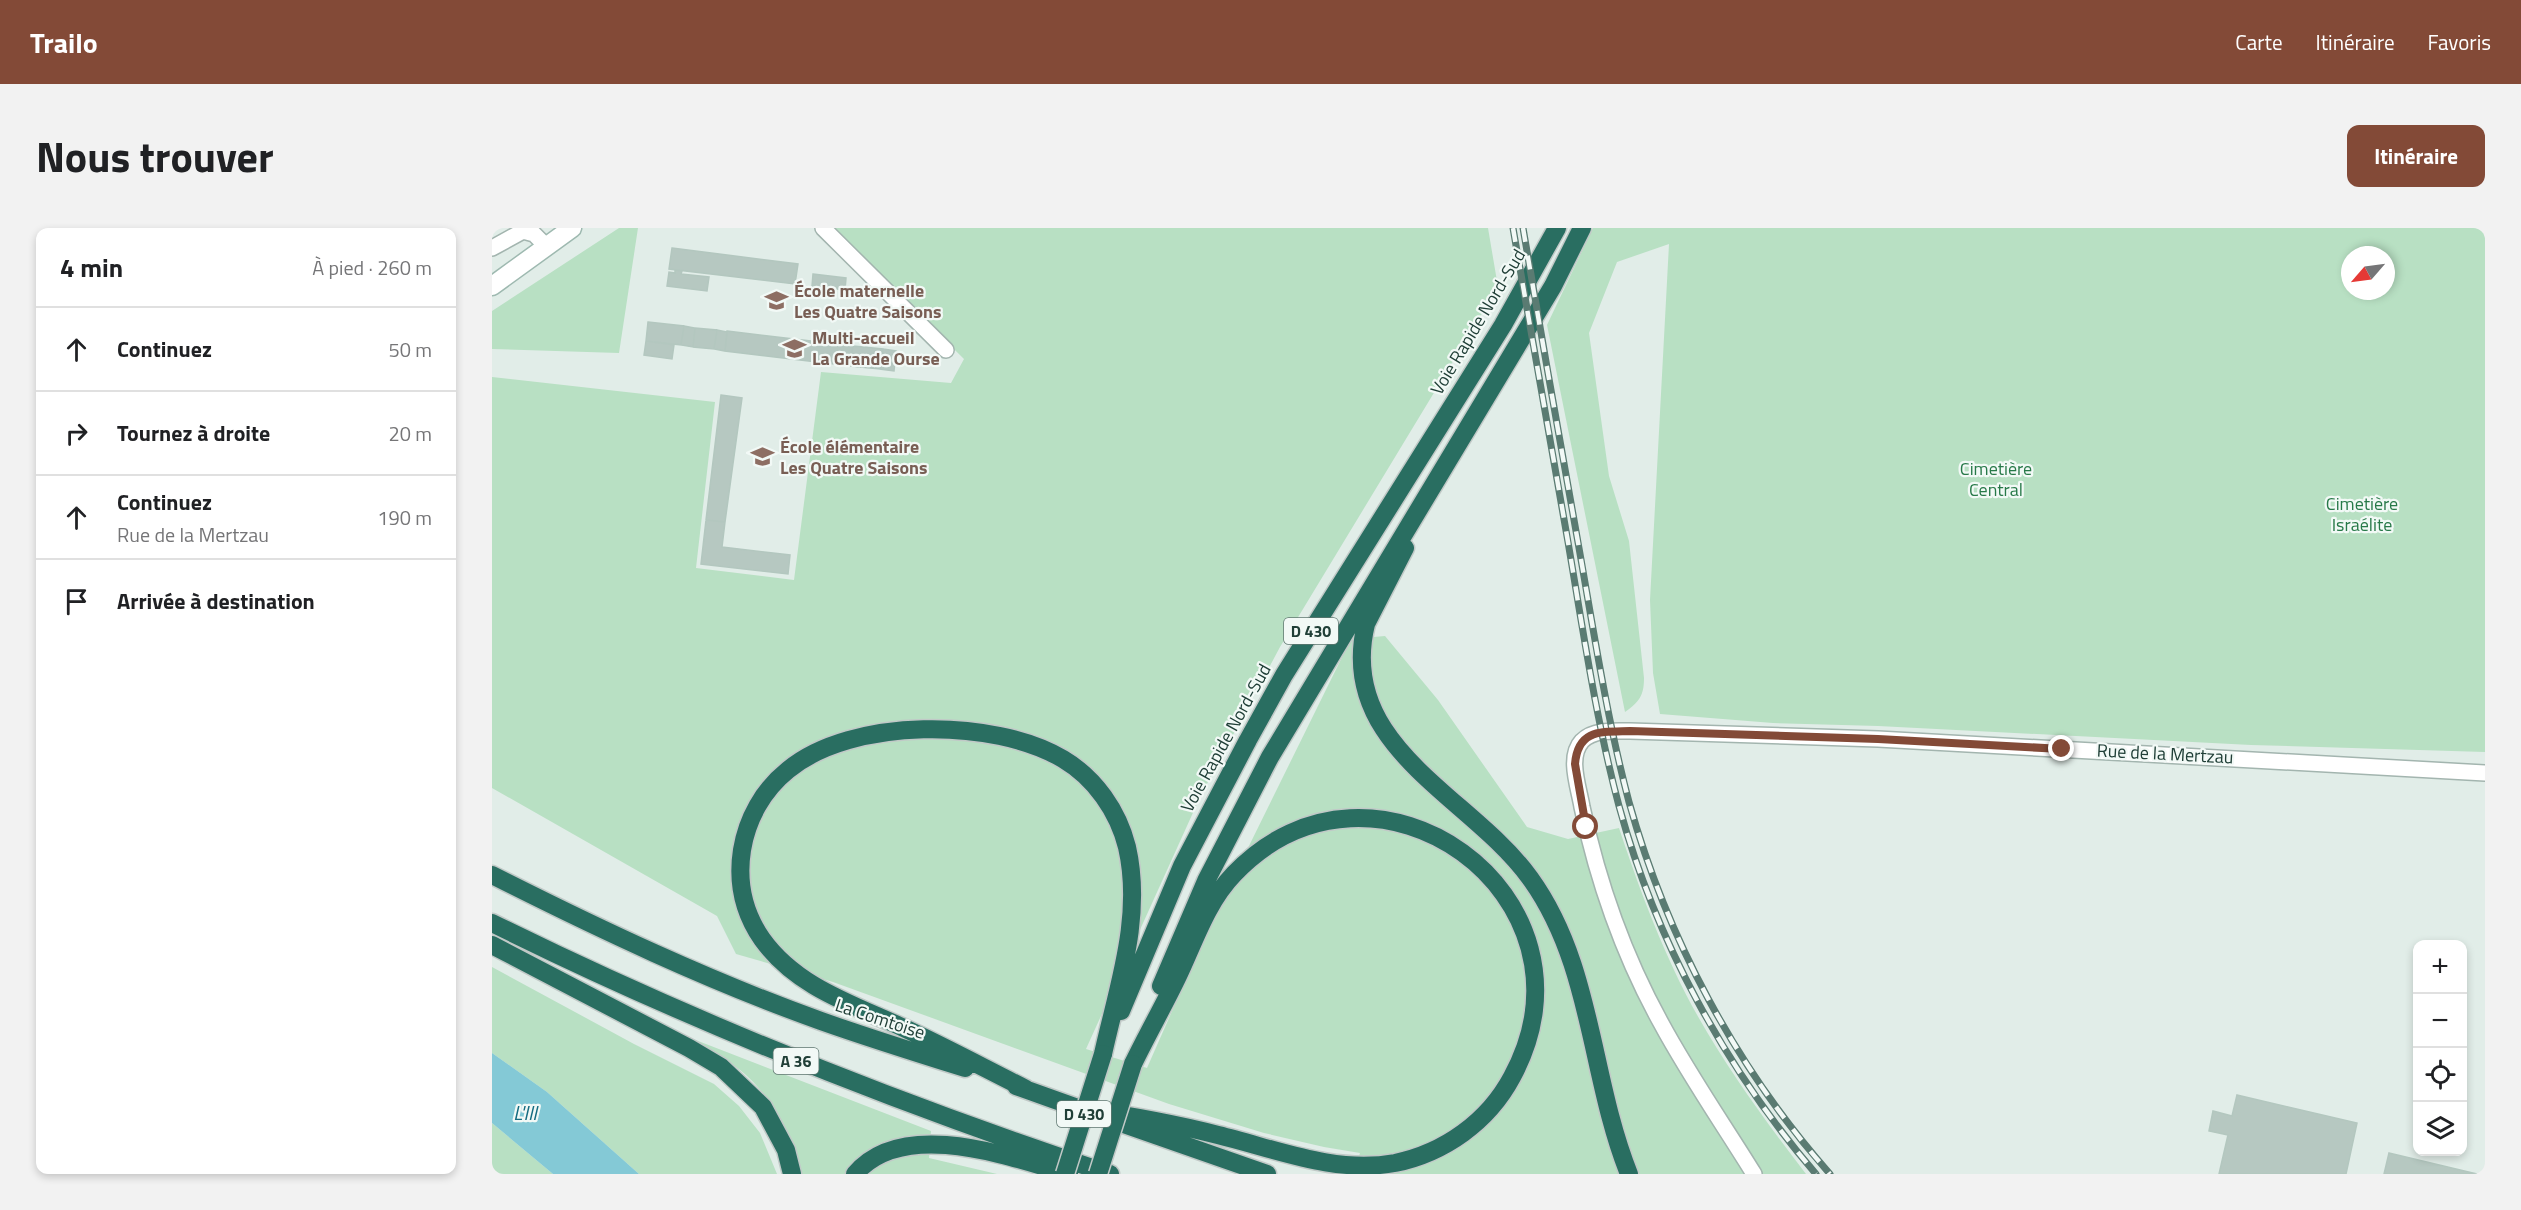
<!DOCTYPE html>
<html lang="fr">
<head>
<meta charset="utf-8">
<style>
	:root { --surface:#fff; --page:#f2f2f2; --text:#202124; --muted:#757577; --line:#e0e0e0; --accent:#834a37 }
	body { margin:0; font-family:"Titillium Web",sans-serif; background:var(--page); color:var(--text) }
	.controls { position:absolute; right:18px; bottom:18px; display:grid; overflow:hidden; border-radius:12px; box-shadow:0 3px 9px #0003 }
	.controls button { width:54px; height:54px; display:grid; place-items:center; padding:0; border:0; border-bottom:2px solid var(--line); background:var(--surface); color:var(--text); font:30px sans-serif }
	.compass { position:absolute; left:1849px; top:18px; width:54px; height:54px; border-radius:50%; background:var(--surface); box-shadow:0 3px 9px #0003; rotate:242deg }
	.stop { position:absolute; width:18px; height:18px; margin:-14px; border:4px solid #834a37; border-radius:50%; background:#fff }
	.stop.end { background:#834a37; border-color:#fff; box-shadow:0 2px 6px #0008 }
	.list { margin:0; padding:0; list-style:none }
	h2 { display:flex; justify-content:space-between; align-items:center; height:78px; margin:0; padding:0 24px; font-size:26px }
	h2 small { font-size:20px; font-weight:400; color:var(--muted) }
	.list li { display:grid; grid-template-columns:39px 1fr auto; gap:18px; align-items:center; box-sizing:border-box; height:84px; padding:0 24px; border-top:2px solid var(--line) }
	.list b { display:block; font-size:22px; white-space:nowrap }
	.list p { margin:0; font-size:20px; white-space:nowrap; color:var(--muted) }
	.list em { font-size:20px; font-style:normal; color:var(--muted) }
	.icon { flex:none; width:33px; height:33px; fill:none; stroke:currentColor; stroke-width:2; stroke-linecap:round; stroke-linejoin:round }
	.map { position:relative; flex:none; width:1993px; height:946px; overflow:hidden; border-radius:12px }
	header { display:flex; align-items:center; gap:36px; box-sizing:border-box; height:84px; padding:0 30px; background:var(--accent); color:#fff }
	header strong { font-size:28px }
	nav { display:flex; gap:33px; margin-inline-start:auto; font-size:21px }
	.intro { display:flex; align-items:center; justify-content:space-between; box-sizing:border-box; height:144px; padding:0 36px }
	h1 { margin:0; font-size:42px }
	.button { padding:15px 27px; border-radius:12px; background:var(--accent); color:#fff; font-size:21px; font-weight:700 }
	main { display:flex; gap:36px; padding:0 36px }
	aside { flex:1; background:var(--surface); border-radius:12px; box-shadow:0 3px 9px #0003 }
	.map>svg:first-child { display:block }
</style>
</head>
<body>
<header>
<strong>Trailo</strong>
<nav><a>Carte</a><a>Itinéraire</a><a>Favoris</a></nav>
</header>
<div class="intro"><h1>Nous trouver</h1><a class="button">Itinéraire</a></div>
<main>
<aside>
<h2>4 min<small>À pied · 260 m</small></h2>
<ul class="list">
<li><svg class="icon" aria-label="ahead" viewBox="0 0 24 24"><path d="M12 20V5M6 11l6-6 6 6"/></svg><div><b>Continuez</b></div><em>50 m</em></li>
<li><svg class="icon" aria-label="right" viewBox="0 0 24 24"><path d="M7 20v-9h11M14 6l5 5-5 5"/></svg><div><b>Tournez à droite</b></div><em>20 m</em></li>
<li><svg class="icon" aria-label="ahead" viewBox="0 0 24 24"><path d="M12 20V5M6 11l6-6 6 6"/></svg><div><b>Continuez</b><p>Rue de la Mertzau</p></div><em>190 m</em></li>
<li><svg class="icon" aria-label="arrive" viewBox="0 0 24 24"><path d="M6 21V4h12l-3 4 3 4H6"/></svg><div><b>Arrivée à destination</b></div></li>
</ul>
</aside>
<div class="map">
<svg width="1993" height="946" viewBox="0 0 1993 946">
	<rect width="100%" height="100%" fill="#e1ede8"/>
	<path fill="#b8e0c3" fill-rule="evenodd" d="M127,0h19l-19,125 -127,-4v-38z
		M340,0h656l10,59 -218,360 -79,148 -115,254 61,19 62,-141 142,-288 34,-3 53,64 89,127 41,12 51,-11c16,48 33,95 55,142 34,73 83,140 132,204h-453l7,-21 -36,-6 -60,-14 -95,-29 -336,-122 -97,-28 -19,-38 -225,-128v-411l223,25 -19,166 98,12 27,-208 130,11 13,-24z
		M1101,0h892v524l-234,-7 -373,-19 -105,-3 -113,-9 -7,-41 -3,-73 19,-356 -52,18 -28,71 20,143 20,65 15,137c0,18 -5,24 -19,34l-78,-387zM1858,27h36v36h-36z
		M0,739l142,77 80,40 25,22 21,27 17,41h-138l-92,-82 -55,-39z
		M201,811l238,92 -2,27 68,16h-197c-7,-40 -28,-78 -60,-104 -14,-11 -32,-21 -47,-31z
		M0,895l61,51h-61z"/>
	<path fill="#84c9d6" d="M0,825l55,39 92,82h-86l-61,-51z"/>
	<path fill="#b6c8c1" stroke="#b3c7bf" stroke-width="1.5" d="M180,20l126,16 -3,20 -126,-15z
		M183,42l7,1 -1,3 28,3 -2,14 -40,-5 2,-14 6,1z
		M321,46l33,4 -1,12 -33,-4z
		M156,94l36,4 -3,19 -35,-4z
		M192,98l11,2 -2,19 -12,-2z
		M203,100l22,2 -3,19 -21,-2z
		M225,102l10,2 -2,19 -11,-2z
		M235,103l126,15 -3,20 -125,-15z
		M154,113l28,4 -2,14 -28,-4z
		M361,118l30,3 -3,20 -30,-3z
		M391,121l13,2 -2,20 -14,-2z
		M229,167l21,3 -17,124 -19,-2z
		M214,292l19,2 -3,25 68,8 -2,19 -87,-10z
		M1745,867l120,28 -11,51h-127l9,-39 -19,-4 4,-20 19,5z
		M1897,925l88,21h-93z"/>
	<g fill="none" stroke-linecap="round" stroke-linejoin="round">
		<defs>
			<path id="street" d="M331,0l123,122
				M0,20l31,-17 11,3 13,13
				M1262,946c-31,-50 -65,-99 -93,-151 -37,-67 -63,-141 -79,-216 -3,-19 -15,-50 0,-66 12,-12 33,-10 48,-10l248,8 607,34"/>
			<path id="secondary" d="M0,58l80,-58"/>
			<path id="highway" d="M913,320l-39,76c-30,123 105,172 164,254 63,87 60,199 99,296
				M0,647c107,54 217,106 329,146 48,17 96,32 144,47
				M0,695c200,99 407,181 618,251
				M0,717l197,103 32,19 42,40 23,43 6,24
				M669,758l45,-105 64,-124 283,-471 29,-58
				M629,783l61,-145 66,-126 36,-65 219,-350 54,-97
				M524,858l70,25
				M534,861c-40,-20 -79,-41 -120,-60 -51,-24 -109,-41 -144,-90 -18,-26 -25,-57 -20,-89 5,-31 21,-60 46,-80 64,-53 206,-52 275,-11 32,19 55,52 64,88 16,70 -9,139 -24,207
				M585,880c48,7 95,15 141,27 58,14 116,39 177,28 49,-10 93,-41 117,-86 98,-181 -138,-350 -278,-203 -28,29 -40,69 -57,104 -14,29 -30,57 -44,86
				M626,894l149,52
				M363,946c48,-57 155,-17 214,0"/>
		</defs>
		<use href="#street" stroke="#a3b5af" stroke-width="18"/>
		<use href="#secondary" stroke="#9eb9b0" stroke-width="21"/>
		<use href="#highway" stroke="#c1c9c7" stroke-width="21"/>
		<use href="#street" stroke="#fff" stroke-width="15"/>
		<use href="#secondary" stroke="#fff" stroke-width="18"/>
		<use href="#highway" stroke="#296e61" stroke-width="18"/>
		<defs>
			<path id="rail" d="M1021,0c18,105 37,210 55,314 15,88 28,178 51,264 37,135 106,262 197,368
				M1031,0c18,107 37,213 56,320 15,85 28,171 50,254 38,136 107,266 201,372"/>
		</defs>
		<use href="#rail" stroke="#5a7b72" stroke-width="7"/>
		<use href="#rail" stroke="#f2f9f6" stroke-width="4.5" stroke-dasharray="14" stroke-linecap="butt"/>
		<defs>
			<path id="highway-bridge" d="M573,946l38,-120
				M606,946l35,-110"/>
		</defs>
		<use href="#highway-bridge" stroke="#c1c9c7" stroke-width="21" stroke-linecap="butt"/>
		<use href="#highway-bridge" stroke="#296e61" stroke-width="18"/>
	</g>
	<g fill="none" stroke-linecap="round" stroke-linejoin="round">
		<path stroke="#834a37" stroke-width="8" d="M1094,599l-11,-63c3,-35 26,-32 55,-33l248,8 184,10"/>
	</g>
	<defs>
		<symbol id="school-bare" viewBox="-9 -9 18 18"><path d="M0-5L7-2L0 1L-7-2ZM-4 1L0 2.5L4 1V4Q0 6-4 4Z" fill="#8d6e63" stroke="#f2f9f6" stroke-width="2.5" paint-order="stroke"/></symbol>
	</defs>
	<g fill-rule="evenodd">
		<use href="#school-bare" x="268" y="56" width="33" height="33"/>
		<use href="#school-bare" x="286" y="104" width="33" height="33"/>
		<use href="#school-bare" x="254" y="212" width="33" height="33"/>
	</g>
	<g text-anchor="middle" stroke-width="4.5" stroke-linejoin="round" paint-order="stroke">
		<g fill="#f2f9f6" stroke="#5f7770" stroke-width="1.5">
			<rect x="792" y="390" width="54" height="26" rx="4.5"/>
			<rect x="281.5" y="820" width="45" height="26" rx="4.5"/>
			<rect x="565" y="873" width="54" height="26" rx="4.5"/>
		</g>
		<g font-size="16" font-weight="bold" fill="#203f37">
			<text x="819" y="409">D 430</text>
			<text x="304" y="839">A 36</text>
			<text x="592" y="892">D 430</text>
		</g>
		<g font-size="18" font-weight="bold" fill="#785e54" stroke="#f2f9f6" text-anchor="start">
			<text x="302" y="69">École maternelle<tspan x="302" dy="21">Les Quatre Saisons</tspan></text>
			<text x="320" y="116">Multi-accueil<tspan x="320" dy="21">La Grande Ourse</tspan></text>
			<text x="288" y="225">École élémentaire<tspan x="288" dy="21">Les Quatre Saisons</tspan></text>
		</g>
		<g font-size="18" fill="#203f37" stroke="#f2f9f6">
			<text transform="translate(986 94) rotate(-59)" y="6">Voie Rapide Nord-Sud</text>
			<text transform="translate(734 510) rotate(-61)" y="6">Voie Rapide Nord-Sud</text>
			<text transform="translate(1673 526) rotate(3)" y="6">Rue de la Mertzau</text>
			<text transform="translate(388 791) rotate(18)" y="6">La Comtoise</text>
		</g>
		<g font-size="18" fill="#277948" stroke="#f2f9f6">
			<text x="1504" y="247">Cimetière<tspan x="1504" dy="21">Central</tspan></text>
			<text x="1870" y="282">Cimetière<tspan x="1870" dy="21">Israélite</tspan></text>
		</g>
		<g font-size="20" font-style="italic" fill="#156c80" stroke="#f2f9f6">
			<text x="33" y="892">L'Ill</text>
		</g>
	</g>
</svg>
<div class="controls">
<button>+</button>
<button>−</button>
<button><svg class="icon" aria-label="locate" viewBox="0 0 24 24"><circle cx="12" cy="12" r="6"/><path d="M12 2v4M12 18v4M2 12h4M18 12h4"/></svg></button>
<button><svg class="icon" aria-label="layers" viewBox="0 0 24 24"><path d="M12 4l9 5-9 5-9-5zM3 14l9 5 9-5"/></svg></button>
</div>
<svg class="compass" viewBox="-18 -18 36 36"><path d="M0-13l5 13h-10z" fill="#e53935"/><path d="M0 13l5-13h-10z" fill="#757577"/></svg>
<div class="stop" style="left:1094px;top:599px"></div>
<div class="stop end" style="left:1570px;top:521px"></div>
</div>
</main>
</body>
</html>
